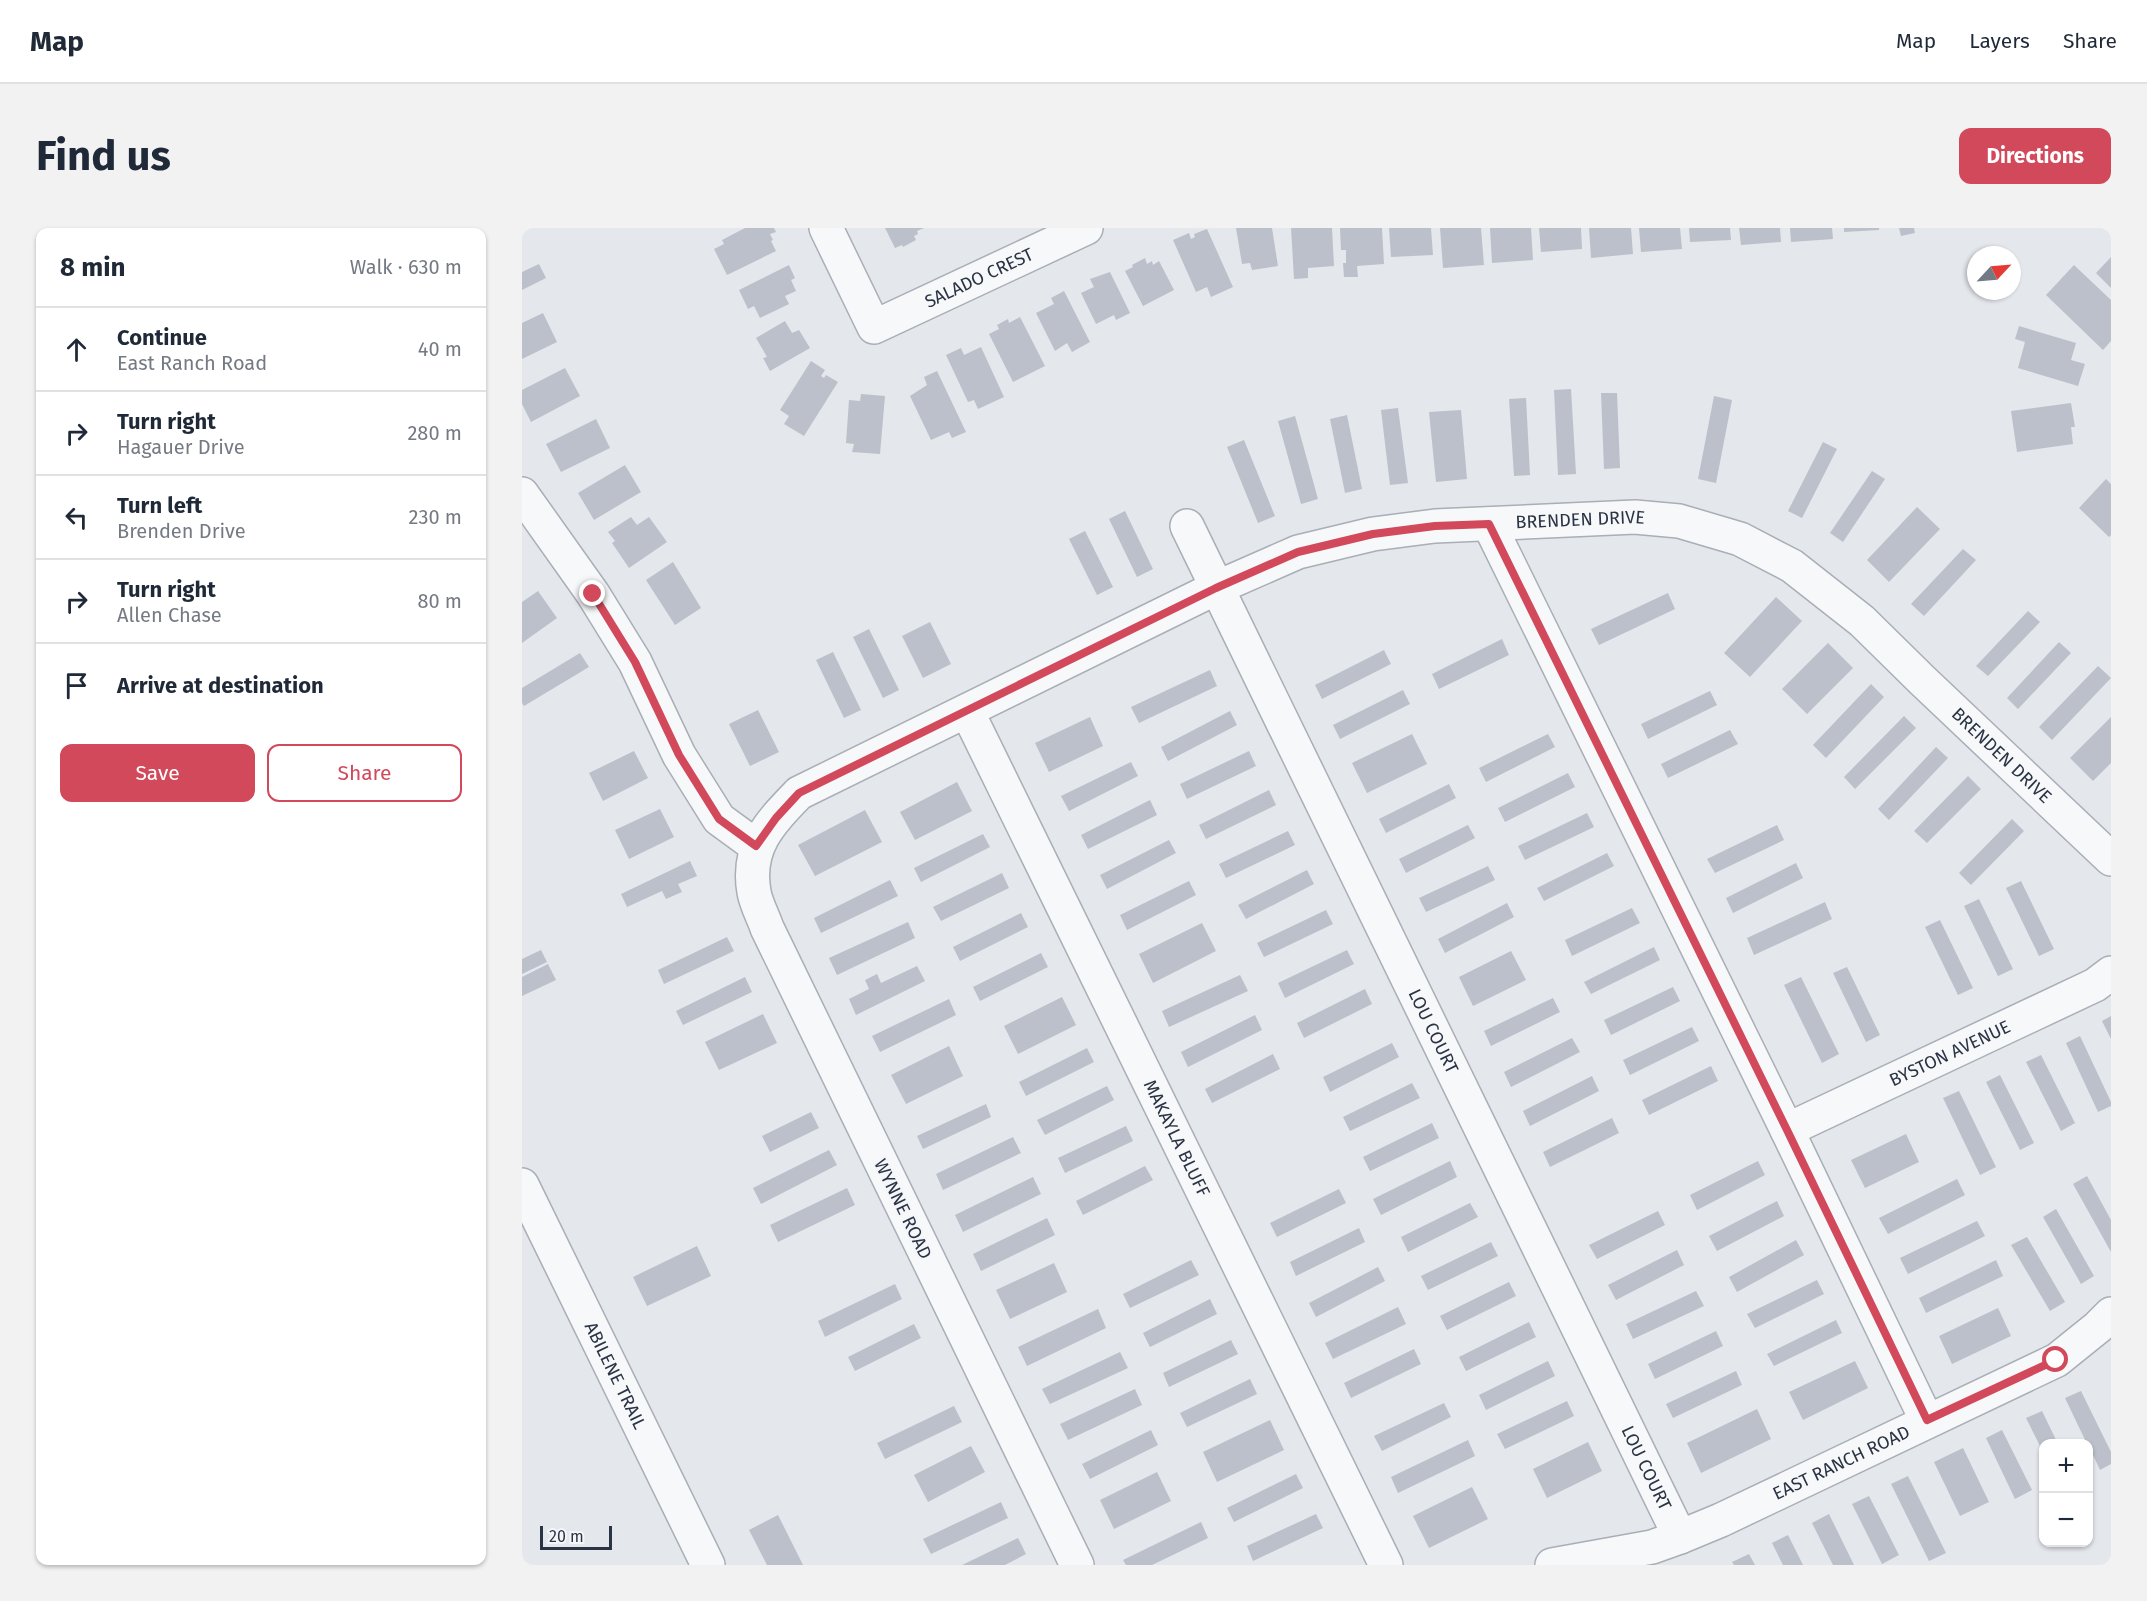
<!DOCTYPE html>
<html lang="en">
<head>
<meta charset="utf-8">
<style>
	:root { --surface:#fff; --page:#f2f2f3; --text:#1f2937; --muted:#747a83; --line:#e0e1e3; --accent:#d1495b }
	body { margin:0; font-family:"Fira Sans",sans-serif; background:var(--page); color:var(--text) }
	.controls { position:absolute; right:18px; bottom:18px; display:grid; overflow:hidden; border-radius:12px; box-shadow:0 2px 4px #0004 }
	.controls button { width:54px; height:54px; display:grid; place-items:center; padding:0; border:0; border-bottom:2px solid var(--line); background:var(--surface); color:var(--text); font:30px sans-serif }
	.compass { position:absolute; left:1445px; top:18px; width:54px; height:54px; border-radius:50%; background:var(--surface); box-shadow:0 2px 4px #0004; rotate:64deg }
	.scale { position:absolute; left:18px; bottom:15px; width:72px; box-sizing:border-box; padding-left:6px; border:3px solid #2b3445; border-top:0; font-size:16px; line-height:21px; white-space:nowrap; color:#2b3445; -webkit-text-stroke:4px #f4f6f9; paint-order:stroke }
	.stop { position:absolute; width:18px; height:18px; margin:-14px; border:4px solid #d1495b; border-radius:50%; background:#fff }
	.stop.end { background:#d1495b; border-color:#fff; box-shadow:0 2px 6px #0008 }
	.list { margin:0; padding:0; list-style:none }
	h2 { display:flex; justify-content:space-between; align-items:center; height:78px; margin:0; padding:0 24px; font-size:26px }
	h2 small { font-size:20px; font-weight:400; color:var(--muted) }
	.list li { display:grid; grid-template-columns:39px 1fr auto; gap:18px; align-items:center; box-sizing:border-box; height:84px; padding:0 24px; border-top:2px solid var(--line) }
	.list b { display:block; font-size:22px; white-space:nowrap }
	.list p { margin:0; font-size:20px; white-space:nowrap; color:var(--muted) }
	.list em { font-size:20px; font-style:normal; color:var(--muted) }
	.actions { display:flex; gap:12px; padding:18px 24px }
	.actions a { flex:1; padding:14px 0; border:2px solid var(--accent); border-radius:12px; text-align:center; font-size:21px; color:var(--accent) }
	.actions .main { background:var(--accent); color:#fff }
	.icon { flex:none; width:33px; height:33px; fill:none; stroke:currentColor; stroke-width:2; stroke-linecap:round; stroke-linejoin:round }
	.map { position:relative; flex:none; width:1589px; height:1337px; overflow:hidden; border-radius:12px }
	header { display:flex; align-items:center; gap:36px; box-sizing:border-box; height:84px; padding:0 30px; background:var(--surface); border-bottom:2px solid var(--line) }
	header strong { font-size:28px }
	nav { display:flex; gap:33px; margin-inline-start:auto; font-size:21px }
	.intro { display:flex; align-items:center; justify-content:space-between; box-sizing:border-box; height:144px; padding:0 36px }
	h1 { margin:0; font-size:42px }
	.button { padding:15px 27px; border-radius:12px; background:var(--accent); color:#fff; font-size:21px; font-weight:700 }
	main { display:flex; gap:36px; padding:0 36px }
	aside { flex:1; background:var(--surface); border-radius:12px; box-shadow:0 2px 4px #0004 }
	.map>svg:first-child { display:block }
</style>
</head>
<body>
<header>
<strong>Map</strong>
<nav><a>Map</a><a>Layers</a><a>Share</a></nav>
</header>
<div class="intro"><h1>Find us</h1><a class="button">Directions</a></div>
<main>
<aside>
<h2>8 min<small>Walk · 630 m</small></h2>
<ul class="list">
<li><svg class="icon" aria-label="ahead" viewBox="0 0 24 24"><path d="M12 20V5M6 11l6-6 6 6"/></svg><div><b>Continue</b><p>East Ranch Road</p></div><em>40 m</em></li>
<li><svg class="icon" aria-label="right" viewBox="0 0 24 24"><path d="M7 20v-9h11M14 6l5 5-5 5"/></svg><div><b>Turn right</b><p>Hagauer Drive</p></div><em>280 m</em></li>
<li><svg class="icon" aria-label="left" viewBox="0 0 24 24"><path d="M17 20v-9H6M10 6l-5 5 5 5"/></svg><div><b>Turn left</b><p>Brenden Drive</p></div><em>230 m</em></li>
<li><svg class="icon" aria-label="right" viewBox="0 0 24 24"><path d="M7 20v-9h11M14 6l5 5-5 5"/></svg><div><b>Turn right</b><p>Allen Chase</p></div><em>80 m</em></li>
<li><svg class="icon" aria-label="arrive" viewBox="0 0 24 24"><path d="M6 21V4h12l-3 4 3 4H6"/></svg><div><b>Arrive at destination</b></div></li>
</ul>
<div class="actions"><a class="main">Save</a><a>Share</a></div>
</aside>
<div class="map">
<svg width="1589" height="1337" viewBox="0 0 1589 1337">
	<rect width="100%" height="100%" fill="#e4e7ec"/>
	<path fill="#bbc0ca" d="M223,0h29l2,4 -6,2 3,6 -2,1 5,10 -49,24 -13,-26 10,-5 -2,-4z
		M363,0h39l-7,3 1,3 -4,2 2,4 -13,7 -1,-2 -7,3z
		M714,0h36l6,38 -26,4 -2,-7 -8,1z
		M769,0h41l2,38 -26,2v10l-14,1z
		M818,0h42l2,36 -27,2 1,11h-14l-1,-14h3v-13h-5z
		M867,0h42l2,27 -42,2z
		M918,0h41l3,37 -41,3z
		M968,0h41l2,32 -41,3z
		M1017,0h42l1,21 -41,3z
		M1067,0h42l2,26 -42,4z
		M1117,0h41l2,21 -41,3z
		M1167,0h41l1,12 -41,2z
		M1217,0h41l1,14 -40,3z
		M1268,0h42l1,11 -42,3z
		M1322,0h35v2l-35,2z
		M1377,0h15l1,5 -14,3z
		M685,1l26,58 -22,10 -4,-10 -11,5 -23,-52 16,-7 2,6 4,-2 -1,-3z
		M1589,29v31l-15,-15z
		M623,30l2,6 5,-3 1,4 6,-4 15,29 -31,16 -18,-35 8,-4 -1,-2z
		M17,36l7,14 -24,12v-18z
		M267,37l6,13 -4,2 5,11 -11,5 4,8 -29,14 -6,-12 -6,3 -9,-19z
		M1552,37l37,35v41l-8,9 -57,-55z
		M588,44l20,41 -14,7 -2,-5 -18,9 -15,-31 13,-6 -4,-8z
		M542,63l26,51 -18,10 -5,-9 -12,8 -19,-38 18,-9 -3,-6z
		M21,85l14,29 -35,17v-36z
		M498,89l25,49 -32,16 -24,-48 10,-5 -2,-4 11,-6 1,4z
		M263,93l7,12 7,-3 11,18 -40,23 -7,-13 4,-1 -11,-19z
		M1497,98l57,17 -5,17 14,4 -7,22 -60,-18 7,-26 -10,-3z
		M459,119l23,50 -26,12 -4,-9 -6,2 -22,-47 15,-7 3,7z
		M289,133l14,9 -4,6 3,2 2,-3 12,7 -34,54 -20,-12 5,-8 -9,-6z
		M43,140l15,28 -49,26 -9,-18v-14z
		M415,143l29,61 -14,6 -3,-6 -18,8 -21,-44 17,-11 -3,-8z
		M1049,161l5,85 -18,1 -4,-85z
		M1079,165h16l3,75 -16,1z
		M339,166l24,2 -5,58 -28,-2 2,-8 -8,-1 3,-43 11,1z
		M1192,168l18,4 -16,83 -18,-4z
		M1004,170l4,77 -16,1 -5,-77z
		M1549,175l4,24h-4l2,17 -56,8 -6,-41z
		M876,180l10,75 -18,2 -9,-75z
		M939,182l6,69 -31,3 -7,-70z
		M825,187l15,74 -17,4 -15,-74z
		M773,188l23,83 -17,5 -23,-83z
		M74,191l14,29 -49,24 -15,-28z
		M722,212l31,76 -17,7 -31,-76z
		M1301,214l14,7 -35,69 -14,-7z
		M103,237l16,27 -47,28 -16,-27z
		M1350,243l13,8 -42,63 -13,-9z
		M1584,251l5,5v51l-2,2 -30,-29z
		M1395,279l23,22 -51,53 -22,-22z
		M603,283l28,58 -16,8 -28,-58z
		M109,289l6,8 12,-8 18,25 -38,26 -17,-25 3,-2 -7,-9z
		M563,303l28,56 -16,8 -28,-56z
		M1441,321l13,11 -52,56 -13,-12z
		M151,334l28,46 -26,17 -29,-45z
		M16,363l19,27 -35,25v-41z
		M1146,365l7,16 -76,36 -8,-16z
		M1254,369l26,24 -52,56 -26,-24z
		M1506,383l12,11 -52,54 -12,-10z
		M408,394l21,42 -28,14 -21,-42z
		M347,401l30,61 -16,8 -30,-61z
		M980,411l7,16 -70,34 -7,-15z
		M1537,414l12,11 -53,56 -11,-11z
		M1306,415l25,25 -46,46 -25,-25z
		M862,422l7,14 -69,35 -7,-14z
		M311,424l28,58 -17,8 -28,-58z
		M58,425l9,14 -65,39 -2,-3v-15z
		M1576,438l13,12 -59,62 -13,-13z
		M688,442l7,16 -78,37 -8,-16z
		M1349,456l13,13 -58,61 -13,-13z
		M881,462l7,14 -70,35 -7,-14z
		M1188,463l7,14 -69,34 -7,-15z
		M236,482l21,42 -29,14 -21,-42z
		M708,483l7,14 -69,36 -7,-14z
		M1382,488l12,12 -61,61 -11,-12z
		M568,489l13,29 -54,26 -14,-29z
		M1589,489v46l-18,18 -23,-23z
		M1208,502l8,14 -70,34 -7,-14z
		M890,506l15,30 -60,29 -15,-30z
		M1026,506l7,13 -69,35 -7,-14z
		M1414,519l12,11 -59,62 -11,-11z
		M112,523l14,27 -45,23 -14,-28z
		M727,523l7,15 -69,33 -7,-15z
		M609,534l7,14 -69,35 -8,-15z
		M1046,545l7,14 -70,35 -7,-14z
		M1446,548l13,13 -54,54 -13,-12z
		M435,554l15,29 -57,29 -15,-28z
		M927,556l7,14 -70,35 -7,-14z
		M747,562l7,15 -70,34 -7,-14z
		M628,572l7,15 -69,34 -7,-14z
		M138,581l14,28 -45,22 -14,-29z
		M343,582l17,32 -67,34 -17,-31z
		M1065,585l7,14 -69,33 -7,-14z
		M1490,591l12,12 -53,54 -12,-12z
		M946,597l7,13 -69,35 -7,-14z
		M1255,597l7,15 -69,33 -8,-14z
		M766,603l7,14 -69,33 -7,-14z
		M461,606l7,13 -69,35 -7,-14z
		M647,612l7,13 -69,36 -7,-14z
		M1085,625l7,13 -70,35 -7,-13z
		M168,633l7,15 -19,8 4,8 -16,7 -4,-8 -35,16 -6,-13z
		M1274,635l7,15 -70,35 -7,-15z
		M966,638l7,14 -69,32 -7,-14z
		M785,642l7,14 -68,35 -8,-14z
		M480,645l7,15 -68,33 -8,-14z
		M368,652l8,16 -77,37 -7,-15z
		M667,653l7,14 -69,35 -7,-15z
		M1499,653l33,68 -15,7 -33,-68z
		M1457,671l34,70 -15,7 -34,-70z
		M1303,674l7,17 -78,36 -7,-17z
		M985,675l7,14 -69,36 -7,-14z
		M1110,680l8,15 -68,33 -7,-16z
		M804,682l7,14 -69,33 -7,-14z
		M499,685l7,14 -68,34 -7,-14z
		M1418,692l33,68 -15,7 -33,-68z
		M386,694l7,16 -78,37 -8,-17z
		M680,695l14,28 -63,32 -14,-29z
		M205,709l7,14 -70,33 -6,-14z
		M1132,719l6,13 -69,34 -7,-12z
		M19,722l6,12 -25,12v-15z
		M825,722l7,14 -69,34 -7,-15z
		M989,723l15,29 -53,26 -14,-29z
		M519,725l7,14 -68,34 -7,-14z
		M26,736l8,16 -34,16v-19z
		M395,738l8,15 -69,34 -7,-16 20,-10 -4,-9 12,-6 4,9z
		M1325,739l33,68 -14,7 -33,-69z
		M718,747l8,16 -79,36 -7,-16z
		M223,749l7,15 -69,33 -7,-14z
		M1279,749l38,77 -17,9 -38,-78z
		M1151,759l7,14 -69,34 -7,-15z
		M843,761l7,15 -68,34 -7,-15z
		M540,769l14,28 -58,29 -14,-28z
		M1031,770l7,14 -69,34 -7,-15z
		M427,771l7,16 -76,37 -8,-16z
		M241,786l14,29 -58,27 -14,-28z
		M733,787l7,15 -74,37 -7,-15z
		M1589,788v23l-9,-18z
		M1170,799l7,14 -69,34 -7,-15z
		M1558,808l31,66v4l-13,6 -32,-69z
		M1050,810l8,14 -69,35 -7,-15z
		M870,815l7,14 -69,35 -7,-15z
		M427,818l14,30 -57,28 -15,-29z
		M565,820l7,14 -68,34 -7,-14z
		M751,826l7,15 -68,34 -7,-14z
		M1519,827l34,68 -14,8 -35,-69z
		M1189,838l7,15 -69,34 -7,-15z
		M1478,847l34,68 -14,7 -34,-68z
		M1070,848l7,15 -69,35 -7,-15z
		M890,855l8,15 -70,33 -7,-14z
		M585,858l7,14 -69,35 -8,-15z
		M1437,863l37,76 -16,8 -37,-77z
		M464,876l5,13 -68,32 -6,-13z
		M289,884l8,16 -49,24 -8,-16z
		M1090,890l7,15 -69,34 -7,-15z
		M910,895l7,15 -69,33 -7,-14z
		M604,898l7,15 -68,32 -7,-15z
		M1384,906l13,28 -54,26 -14,-28z
		M491,909l8,16 -78,37 -7,-16z
		M307,922l8,15 -76,39 -8,-16z
		M928,933l7,16 -76,38 -8,-16z
		M1236,933l7,14 -68,35 -7,-15z
		M623,938l8,14 -70,35 -7,-14z
		M1565,948l24,44v32l-38,-68z
		M511,949l8,17 -78,38 -8,-17z
		M1435,951l8,16 -77,39 -9,-16z
		M325,960l8,17 -77,37 -8,-17z
		M817,961l7,14 -69,34 -7,-14z
		M1255,973l7,15 -67,35 -8,-15z
		M948,975l8,14 -70,35 -7,-15z
		M1534,981l38,67 -13,8 -38,-67z
		M1136,983l7,14 -68,34 -8,-14z
		M525,990l8,17 -74,36 -8,-17z
		M1455,993l8,15 -77,38 -8,-16z
		M837,1000l6,14 -69,34 -6,-14z
		M1505,1009l38,65 -15,9 -39,-66z
		M1274,1012l8,15 -67,37 -8,-15z
		M969,1014l7,14 -70,34 -7,-14z
		M175,1018l14,30 -64,30 -14,-29z
		M1155,1022l7,15 -68,35 -8,-15z
		M669,1032l8,15 -69,33 -7,-14z
		M1474,1032l7,16 -77,37 -7,-15z
		M532,1035l13,29 -57,27 -14,-29z
		M856,1039l7,14 -69,36 -7,-14z
		M1295,1052l7,14 -69,34 -8,-14z
		M987,1054l7,14 -69,34 -7,-14z
		M373,1056l7,15 -77,38 -7,-16z
		M1174,1063l8,15 -71,33 -7,-15z
		M688,1071l7,15 -67,33 -7,-14z
		M876,1079l8,17 -73,35 -8,-16z
		M1476,1080l13,28 -59,28 -13,-28z
		M576,1081l8,19 -79,38 -9,-19z
		M1314,1092l6,13 -68,33 -7,-12z
		M1007,1094l7,15 -70,34 -7,-14z
		M392,1096l7,14 -66,33 -7,-14z
		M1194,1103l7,15 -68,33 -7,-15z
		M709,1112l7,14 -69,33 -6,-14z
		M892,1121l7,15 -70,34 -7,-15z
		M598,1124l8,16 -78,36 -8,-15z
		M1026,1133l7,15 -69,34 -7,-15z
		M1333,1133l13,27 -65,32 -14,-28z
		M1214,1143l6,14 -69,33 -7,-14z
		M728,1151l7,15 -70,33 -7,-14z
		M613,1161l7,16 -74,35 -8,-16z
		M1559,1163l30,61v12l-11,6 -12,-26h-1l-22,-46z
		M1045,1173l7,15 -69,33 -8,-15z
		M922,1175l7,14 -69,34 -8,-15z
		M432,1178l8,16 -77,37 -8,-16z
		M1235,1181l14,30 -70,34 -14,-30z
		M1520,1183l16,33h-14v10l-18,-36z
		M748,1192l14,30 -67,32 -14,-30z
		M629,1202l7,15 -68,34 -8,-15z
		M1480,1202l30,60 -17,9 -29,-61z
		M946,1212l7,16 -77,37 -7,-16z
		M1066,1214l14,29 -55,27 -14,-29z
		M449,1218l14,26 -57,30 -14,-27z
		M1441,1220l26,54 -29,14 -26,-54z
		M635,1244l14,29 -57,28 -14,-29z
		M774,1246l7,14 -69,34 -7,-14z
		M1386,1248l38,77 -17,8 -38,-77z
		M950,1259l16,32 -59,29 -16,-32z
		M1347,1268l30,59 -17,9 -30,-60z
		M479,1274l7,16 -77,36 -8,-15z
		M794,1286l7,14 -70,33 -6,-15z
		M1307,1286l25,51h-21l-21,-42z
		M256,1287l25,50h-36l-18,-35z
		M679,1294l7,16 -56,27h-26l-3,-5z
		M1266,1307l15,30h-20l-11,-22z
		M496,1310l8,16 -21,11h-43z
		M1227,1326l6,11h-21l-2,-3z"/>
	<g fill="none" stroke-linecap="round" stroke-linejoin="round">
		<defs>
			<g id="minor">
				<path id="s1" d="M304,0l48,99 212,-99"/>
				<path d="M0,266l71,100 42,68 44,93 40,64 37,27"/>
				<path d="M967,296l298,606 140,291"/>
				<path id="s2" d="M665,298l493,1011"/>
				<path id="s3" d="M445,483l419,854"/>
				<path id="s4" d="M1265,902l308,-145 16,-12"/>
				<path id="s5" d="M0,957l186,380"/>
				<path id="s6" d="M555,1337l-310,-637c-4,-12 -11,-24 -13,-36 -8,-45 16,-69 45,-99l417,-205 82,-36 75,-18 62,-8 200,-9 44,4 61,18 52,27 70,55 60,59 189,179"/>
				<path id="s7" d="M1030,1337l100,-18 28,-10 41,-17 336,-160 41,-33 13,-13"/>
			</g>
		</defs>
		<use href="#minor" stroke="#a9aeb7" stroke-width="36"/>
		<use href="#minor" stroke="#f7f8fa" stroke-width="33"/>
	</g>
	<g fill="none" stroke-linecap="round" stroke-linejoin="round">
		<path stroke="#d1495b" stroke-width="8" d="M71,366l42,68 44,93 40,64 37,27 20,-28 23,-25 417,-205 82,-36 75,-18 62,-8 54,-2 298,606 140,290 129,-60"/>
	</g>
	<g text-anchor="middle" stroke-width="4.5" stroke-linejoin="round" paint-order="stroke">
		<g font-size="18" fill="#2b3445" stroke="#f4f6f9">
			<text dy="6" stroke="none"><textPath href="#s1" startOffset="226">SALADO CREST</textPath></text>
			<text dy="6" stroke="none"><textPath href="#s6" startOffset="1700">BRENDEN DRIVE</textPath></text>
			<text dy="6" stroke="none"><textPath href="#s6" startOffset="2204">BRENDEN DRIVE</textPath></text>
			<text dy="6" stroke="none"><textPath href="#s2" startOffset="562">LOU COURT</textPath></text>
			<text dy="6" stroke="none"><textPath href="#s4" startOffset="180">BYSTON AVENUE</textPath></text>
			<text dy="6" stroke="none"><textPath href="#s3" startOffset="476">MAKAYLA BLUFF</textPath></text>
			<text transform="translate(381 981) rotate(64)" y="6">WYNNE ROAD</text>
			<text dy="6" stroke="none"><textPath href="#s5" startOffset="212">ABILENE TRAIL</textPath></text>
			<text dy="6" stroke="none"><textPath href="#s7" startOffset="309">EAST RANCH ROAD</textPath></text>
			<text dy="6" stroke="none"><textPath href="#s2" startOffset="1048">LOU COURT</textPath></text>
		</g>
	</g>
</svg>
<div class="controls">
<button>+</button>
<button>−</button>
</div>
<svg class="compass" viewBox="-18 -18 36 36"><path d="M0-13l5 13h-10z" fill="#e53935"/><path d="M0 13l5-13h-10z" fill="#747a83"/></svg>
<div class="scale">20 m</div>
<div class="stop" style="left:1534px;top:1132px"></div>
<div class="stop end" style="left:71px;top:366px"></div>
</div>
</main>
</body>
</html>
